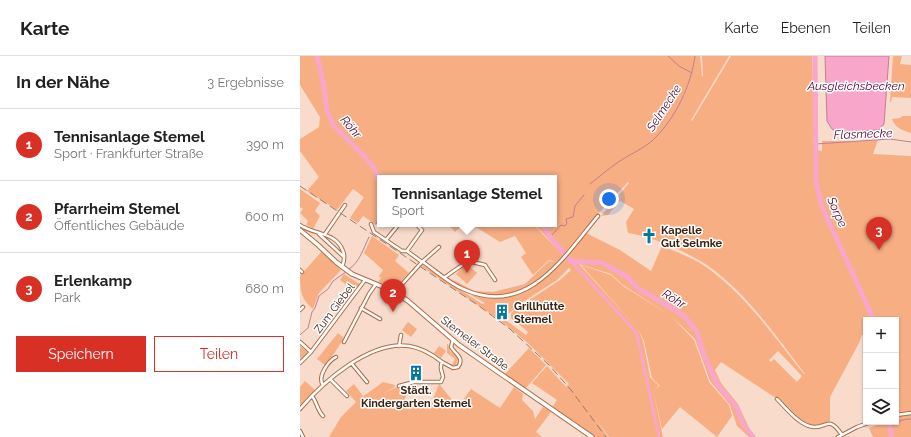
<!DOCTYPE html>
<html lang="de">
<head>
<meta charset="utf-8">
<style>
	:root { --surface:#fff; --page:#f6f6f6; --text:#222; --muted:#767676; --line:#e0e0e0; --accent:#d93025 }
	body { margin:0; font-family:Raleway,sans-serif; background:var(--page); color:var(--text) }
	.controls { position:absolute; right:12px; bottom:12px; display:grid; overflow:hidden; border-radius:0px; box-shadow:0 1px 3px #0004 }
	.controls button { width:36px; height:36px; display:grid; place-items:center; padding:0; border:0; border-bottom:1px solid var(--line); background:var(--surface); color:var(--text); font:20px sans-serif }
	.you { position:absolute; left:309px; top:143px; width:14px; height:14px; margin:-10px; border:3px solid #fff; border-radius:50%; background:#1a73e8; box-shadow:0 0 0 6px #1a73e833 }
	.badge { display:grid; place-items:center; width:26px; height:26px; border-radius:50%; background:var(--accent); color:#fff; font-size:13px; font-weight:700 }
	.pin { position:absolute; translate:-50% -33px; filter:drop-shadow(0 1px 2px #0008) }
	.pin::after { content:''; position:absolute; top:21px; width:14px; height:12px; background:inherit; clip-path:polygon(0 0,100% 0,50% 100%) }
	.popup { position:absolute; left:77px; top:119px; width:180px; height:52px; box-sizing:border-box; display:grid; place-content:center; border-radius:0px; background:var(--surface); filter:drop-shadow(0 1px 3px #0005); font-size:13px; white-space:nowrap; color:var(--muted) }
	.popup b { font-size:15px; color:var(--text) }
	.popup::after { content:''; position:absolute; left:50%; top:100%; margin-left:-8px; border:8px solid transparent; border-top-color:var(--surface) }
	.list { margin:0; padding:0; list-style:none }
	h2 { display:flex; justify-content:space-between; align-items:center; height:52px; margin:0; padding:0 16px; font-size:17px }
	h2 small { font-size:13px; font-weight:400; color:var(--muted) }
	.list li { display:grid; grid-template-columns:26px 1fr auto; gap:12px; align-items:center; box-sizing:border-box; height:72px; padding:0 16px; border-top:1px solid var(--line) }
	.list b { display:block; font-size:15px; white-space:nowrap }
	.list p { margin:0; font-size:13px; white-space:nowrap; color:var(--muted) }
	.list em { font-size:13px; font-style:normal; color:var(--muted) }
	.actions { display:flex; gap:8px; padding:12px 16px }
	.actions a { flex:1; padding:9px 0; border:1px solid var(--accent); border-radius:0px; text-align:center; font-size:14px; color:var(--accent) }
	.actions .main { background:var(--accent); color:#fff }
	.icon { flex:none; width:22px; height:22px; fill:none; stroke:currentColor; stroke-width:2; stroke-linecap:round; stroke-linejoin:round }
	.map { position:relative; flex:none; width:611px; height:381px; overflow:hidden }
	header { display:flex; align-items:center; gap:24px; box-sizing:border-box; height:56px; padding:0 20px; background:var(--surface); border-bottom:1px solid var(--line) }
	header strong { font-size:19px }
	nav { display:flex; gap:22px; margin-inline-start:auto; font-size:14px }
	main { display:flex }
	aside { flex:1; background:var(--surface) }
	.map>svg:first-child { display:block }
</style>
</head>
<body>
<header>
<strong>Karte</strong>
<nav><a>Karte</a><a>Ebenen</a><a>Teilen</a></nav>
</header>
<main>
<aside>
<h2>In der Nähe<small>3 Ergebnisse</small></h2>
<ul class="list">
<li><span class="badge">1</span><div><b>Tennisanlage Stemel</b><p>Sport · Frankfurter Straße</p></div><em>390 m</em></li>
<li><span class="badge">2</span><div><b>Pfarrheim Stemel</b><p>Öffentliches Gebäude</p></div><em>600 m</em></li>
<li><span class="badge">3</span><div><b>Erlenkamp</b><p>Park</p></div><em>680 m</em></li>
</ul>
<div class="actions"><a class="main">Speichern</a><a>Teilen</a></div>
</aside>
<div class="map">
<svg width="611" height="381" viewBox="0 0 611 381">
	<rect width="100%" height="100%" fill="#f8dbca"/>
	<path fill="#f7ae83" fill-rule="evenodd" d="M0,0h400l2,21 1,-1 -1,-20h27l-38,64 1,1 39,-65h81l4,126 5,26 52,112h-7v14l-4,1 -3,8 -29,54v24l-13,5 -8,-2 -10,-6 -14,-14 -64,-42 -6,8 6,13 17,21 12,26 6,7h-7l-12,-11 -7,-21 -20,-24 -15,-42 -24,-23 -48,-31 -12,-11 -32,-10 59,65 5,12 7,36 9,9 -6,4 10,47h-54l-14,-19 13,19h-12l-44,-29 5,-8 -25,-17 15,-17 19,21 3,-3 -40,-40 -28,-23 -80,-55 2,-1 59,39 3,-1 -12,-7 -21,-17 22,12 19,1 32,-8 24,-23 9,1 5,-5 -6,5 -8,-2 -16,15 -12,-18 5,-4 -11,-17 -15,6 -26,-16 -1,-2h60l31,32 22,-23 34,17 31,21 11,-25c15,6 31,12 44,21 40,28 68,70 98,107h1c-29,-38 -58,-81 -98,-109 -17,-11 -41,-22 -61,-28 -6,-2 -12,-3 -18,-4l-2,-11 8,-13 -14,-8 -12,14 -7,1 28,-33 -1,-1 -32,34 -32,39 -30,-31h20v-46h-174v40l-4,7 -13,-9 -5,7 -8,-5 14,-21 -11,-8 -16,21 -30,-19 12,-14 -19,-26v-12l19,-12 1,-10 -20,-32zM269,212l2,2 -1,1 -10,9 -46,30 -3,4v4l17,14 -2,3 -23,-17 20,-16 34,-22zM478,295l24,25 -5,6 -23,-23 -3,3 -2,-2z
		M593,0h9l-2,8 11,1v33l-19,-1 -1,5h-1z
		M603,60h8v17c-9,-3 -16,-5 -19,-14l8,-1z
		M578,84l-5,14 38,2v255l-15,2v-93h-22l-51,-113 -6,-25v-32l5,1v-10h27v1z
		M0,133l20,14 -5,8 5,5 -7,13 -7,-4 2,-4 -8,-8 3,-4 -3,-2z
		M148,168h16l-9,8z
		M72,180l27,19 -4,6 14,12 -15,15 -16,-6 3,-4 -2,-2 4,-6 -19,-17z
		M22,195l19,19 -22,23 -6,16c-12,-10 -13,-18 -13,-33z
		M166,207l11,10 -10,11 -11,-10z
		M281,209l30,10 12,11 48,30 23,24 15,42 20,23 3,11 -15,21 -37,-30 -18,22 -9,-39 7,-4 -8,-8 -8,-37 -6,-12z
		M44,218l17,11 -5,7 -16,-12z
		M108,266l9,7 -6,8 -9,-7z
		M38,277l6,5 -18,28 -9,-7z
		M147,288h1l2,7 8,7 -1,6 -2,2 -3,-1 3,-6 -8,-6z
		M0,290l9,7 -7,7 -2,-2z
		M139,290l7,5 -5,7 -7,-5z
		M229,292l17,17 -21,24 -21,-14z
		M5,325l10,9 -15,16v-19z
		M83,326l12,3v2l-11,6 13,-6 10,-1 1,2 -4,15 26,4 9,-23 19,23 13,-18 29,19 14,-21 9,7 -1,6 11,11 2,8 8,-12 8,5 -15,20 6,5h-213l12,-20 15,-15 -10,-11 8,-7 9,12 -5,4z
		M611,358v23h-19l-1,-15h5v-5z
		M586,366h3l2,15h-18l-4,-9z"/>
	<path fill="#f8a6ca" stroke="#c07f93" d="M525,0h64l-5,68 -5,6 -41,2 -6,-3 -5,-8z"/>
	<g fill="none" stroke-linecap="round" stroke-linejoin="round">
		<path stroke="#c07f93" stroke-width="1" d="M368,0l11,10 13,7
			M516,88l74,-5 21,3
			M290,128c9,-7 18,-15 27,-21 11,-8 26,-14 36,-23 22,-21 38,-54 42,-84
			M76,168l4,-8
			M250,181l11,-12 4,1 2,-3 -1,-4 7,-2 2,-11 9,-11
			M48,214c12,-8 15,-21 21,-33
			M0,279l8,-7 4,-16 3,-4 4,-12 9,-7 5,-8 13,-9
			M590,372c7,-6 11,-9 21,-9"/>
		<path stroke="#f8a6ca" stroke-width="3" d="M271,205l63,69 3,5 22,102"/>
		<path stroke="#f8a6ca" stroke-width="5" d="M17,0l7,31 3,24 7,15 29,29 10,12 7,14
			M515,0l1,126 6,25 52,113
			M243,168l7,13 21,24 31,2 24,13 13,13 34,20 12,8 12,15 7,23 13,29 20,24 6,16 10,13
			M590,366l1,15"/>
		<defs>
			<path id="minor" d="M71,168l3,8 28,19h5l15,11
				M0,169c15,10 36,7 43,26 2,5 1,11 -1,16
				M19,178l25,23
				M25,178l20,-29
				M86,184l13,-16
				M107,195l15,-21 -6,-6
				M123,206c13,9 26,21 40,27 64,29 100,-31 135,-73
				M0,214l2,2
				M145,221l23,-16 17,4 10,15
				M95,236l27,-30 17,-15
				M61,252l19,11
				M0,254l3,-3
				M0,286l11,10
				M44,286l25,-48 7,-10
				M99,290l2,-11
				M0,307l11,-11 54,-72
				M52,308l15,18
				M31,324l16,16
				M23,329c-6,-8 5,-24 13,-28
				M99,330l15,-4h27l2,-5c-1,-7 -4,-8 -1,-15l11,6 5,-1c7,-9 -3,-13 -7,-20l2,-7
				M12,340c5,6 5,14 11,20
				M477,343c9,9 20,23 32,27 17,6 18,-14 33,9
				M0,353c23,-27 70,-69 109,-63 13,2 23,8 33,16
				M596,359l15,-2
				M0,375l3,6
				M538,381l19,-10 14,-5"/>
			<path id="major" d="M0,174l18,15 18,17 16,12 43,18 13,9 51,44 133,92"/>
		</defs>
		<use href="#minor" stroke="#ad6d46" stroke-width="4.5"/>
		<use href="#major" stroke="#ad6d46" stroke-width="5.5"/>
		<use href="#minor" stroke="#fff" stroke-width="2.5"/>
		<use href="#major" stroke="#fff" stroke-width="3.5"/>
		<path stroke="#977b6a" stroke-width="1" stroke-dasharray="8 4" stroke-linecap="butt" d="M0,130l179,120 31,23 39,36 22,25 35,47"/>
	</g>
	<defs>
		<symbol id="church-bare" viewBox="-9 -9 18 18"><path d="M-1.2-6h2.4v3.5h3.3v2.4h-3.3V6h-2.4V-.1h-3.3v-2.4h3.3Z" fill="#0277a0" stroke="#fff" stroke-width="2.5" paint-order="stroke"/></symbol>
		<symbol id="building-bare" viewBox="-9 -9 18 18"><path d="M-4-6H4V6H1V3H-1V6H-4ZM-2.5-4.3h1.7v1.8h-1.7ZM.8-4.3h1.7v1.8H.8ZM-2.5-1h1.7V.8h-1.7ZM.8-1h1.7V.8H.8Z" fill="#0277a0" stroke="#fff" stroke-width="2.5" paint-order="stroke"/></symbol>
	</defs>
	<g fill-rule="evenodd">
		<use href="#church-bare" x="338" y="169" width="22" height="22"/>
		<use href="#building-bare" x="191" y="245" width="22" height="22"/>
		<use href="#building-bare" x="105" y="306" width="22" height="22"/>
	</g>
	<g text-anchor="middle" stroke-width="3" stroke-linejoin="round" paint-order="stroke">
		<g font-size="11" font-weight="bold" fill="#3d2312" stroke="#fff" text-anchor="start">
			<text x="361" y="178">Kapelle<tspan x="361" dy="13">Gut Selmke</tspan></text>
			<text x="214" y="254">Grillhütte<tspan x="214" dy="13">Stemel</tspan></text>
			<text x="116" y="338" text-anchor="middle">Städt.<tspan x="116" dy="13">Kindergarten Stemel</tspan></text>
		</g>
		<g font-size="11" fill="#3d2312" stroke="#fff">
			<text transform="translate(34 252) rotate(-53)" y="4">Zum Giebel</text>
			<text transform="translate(175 287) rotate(37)" y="4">Stemeler Straße</text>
		</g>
		<g font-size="12" font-style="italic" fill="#500832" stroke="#fff">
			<text x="556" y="34">Ausgleichsbecken</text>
			<text transform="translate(364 52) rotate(-57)" y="4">Selmecke</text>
			<text transform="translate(51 71) rotate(49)" y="4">Röhr</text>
			<text transform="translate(563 78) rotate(-2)" y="4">Flasmecke</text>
			<text transform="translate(537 156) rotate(66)" y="4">Sorpe</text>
			<text transform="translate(374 243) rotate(32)" y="4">Röhr</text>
		</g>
	</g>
</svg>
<div class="controls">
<button>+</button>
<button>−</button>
<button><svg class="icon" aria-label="layers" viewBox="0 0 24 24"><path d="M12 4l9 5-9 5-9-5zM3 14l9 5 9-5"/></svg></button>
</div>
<div class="you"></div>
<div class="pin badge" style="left:167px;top:217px">1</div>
<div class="popup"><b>Tennisanlage Stemel</b>Sport</div>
<div class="pin badge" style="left:93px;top:256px">2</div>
<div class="pin badge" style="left:579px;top:194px">3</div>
</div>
</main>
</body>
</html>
